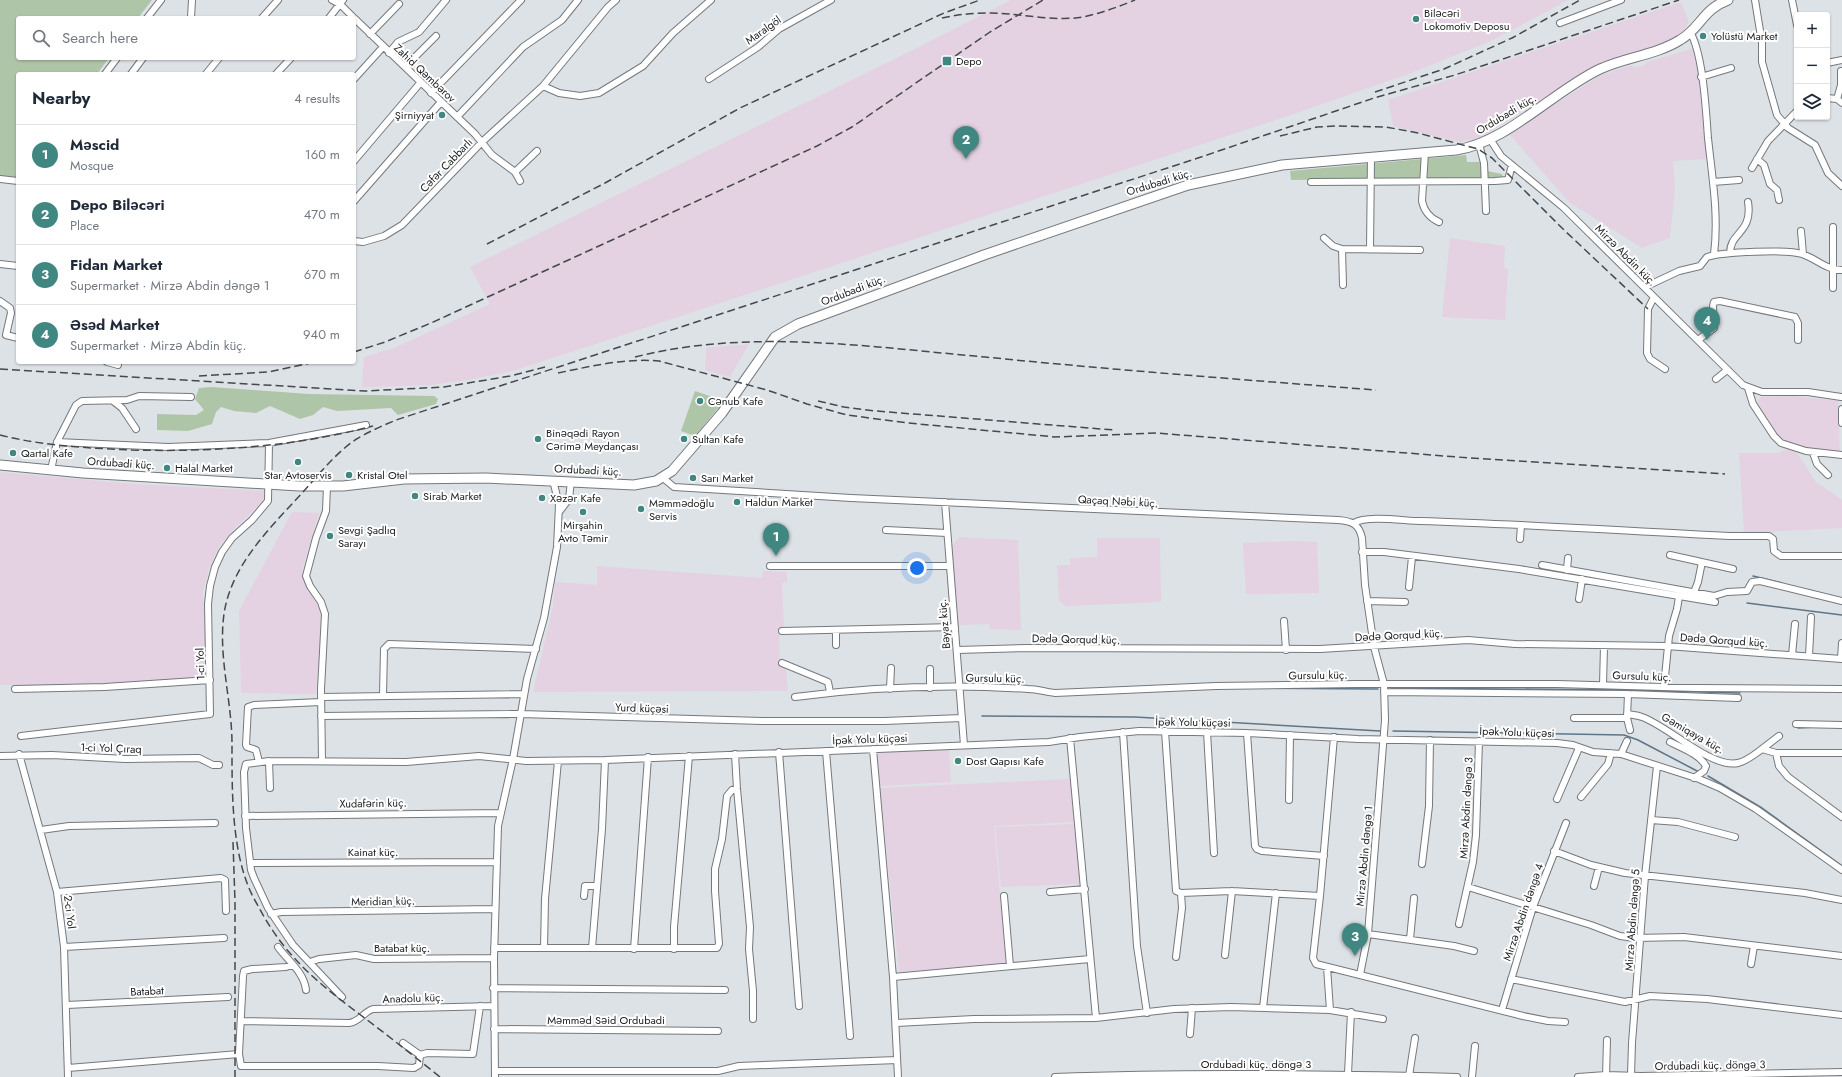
<!DOCTYPE html>
<html lang="en">
<head>
<meta charset="utf-8">
<style>
	:root { --surface:#fff; --page:#f6f6f7; --text:#1f2937; --muted:#747a83; --line:#e0e1e3; --accent:#408781 }
	body { margin:0; font-family:Jost,sans-serif; background:var(--page); color:var(--text) }
	.controls { position:absolute; right:12px; top:12px; display:grid; overflow:hidden; border-radius:4px; box-shadow:0 1px 3px #0004 }
	.controls button { width:36px; height:36px; display:grid; place-items:center; padding:0; border:0; border-bottom:1px solid var(--line); background:var(--surface); color:var(--text); font:20px sans-serif }
	.you { position:absolute; left:917px; top:568px; width:14px; height:14px; margin:-10px; border:3px solid #fff; border-radius:50%; background:#1a73e8; box-shadow:0 0 0 6px #1a73e833 }
	.badge { display:grid; place-items:center; width:26px; height:26px; border-radius:50%; background:var(--accent); color:#fff; font-size:13px; font-weight:700 }
	.pin { position:absolute; translate:-50% -33px; filter:drop-shadow(0 1px 2px #0008) }
	.pin::after { content:''; position:absolute; top:21px; width:14px; height:12px; background:inherit; clip-path:polygon(0 0,100% 0,50% 100%) }
	.list { margin:0; padding:0; list-style:none }
	h2 { display:flex; justify-content:space-between; align-items:center; height:52px; margin:0; padding:0 16px; font-size:17px }
	h2 small { font-size:13px; font-weight:400; color:var(--muted) }
	.list li { display:grid; grid-template-columns:26px 1fr auto; gap:12px; align-items:center; box-sizing:border-box; height:60px; padding:0 16px; border-top:1px solid var(--line) }
	.list b { display:block; font-size:15px; white-space:nowrap }
	.list p { margin:0; font-size:13px; white-space:nowrap; color:var(--muted) }
	.list em { font-size:13px; font-style:normal; color:var(--muted) }
	.icon { flex:none; width:22px; height:22px; fill:none; stroke:currentColor; stroke-width:2; stroke-linecap:round; stroke-linejoin:round }
	.map { position:relative; flex:none; width:1842px; height:1077px; overflow:hidden }
	.search { position:absolute; background:var(--surface); box-shadow:0 1px 3px #0004; left:16px; top:16px; width:340px; height:44px; display:flex; align-items:center; gap:10px; box-sizing:border-box; padding:0 14px; border-radius:4px; color:var(--muted); font-size:15px }
	.panel { position:absolute; background:var(--surface); box-shadow:0 1px 3px #0004; left:16px; top:72px; width:340px; height:292px; border-radius:4px }
	.map>svg:first-child { display:block }
</style>
</head>
<body>
<div class="map">
<svg width="1842" height="1077" viewBox="0 0 1842 1077">
	<rect width="100%" height="100%" fill="#dde2e7"/>
	<path fill="#e4d1e1" d="M1011,0h557l-75,40 -82,33 -123,43 -680,224 -96,31 -44,9 -37,5 -69,2 2,-30 30,-9 96,-44 -20,-37 443,-217z
		M1681,2l8,20 -5,8 -11,9 -85,31 -106,67 -22,5 -67,-16 -5,-26z
		M1695,48l12,111 -34,2 2,28 -5,49 -28,10 -73,-46 -60,-68 90,-58 32,-11 4,2 9,-1 3,-4z
		M1450,238l55,8 -1,22 4,1 -3,51 -63,-3z
		M749,344l-19,33 -25,-7 1,-22z
		M1793,396l45,5 2,52 -35,-5 -19,-5 -6,-4 -24,-36 5,-6z
		M1787,449l10,4 19,29 26,18v28l-98,5 -5,-80h39z
		M0,472l134,12 132,7 -1,8 -34,33 -12,15 -9,19 -7,25 4,86 -116,7 -91,1z
		M292,512l27,1 -17,57 2,12 18,31 -6,81 -75,-1 -2,-82z
		M959,537l59,3 3,90 -31,-1 -1,-5 -31,1 -6,-79z
		M1097,538h63l1,64 -95,4 -7,-5 -2,-36h13v-7l27,-1z
		M1293,541l24,1 2,51 -73,1 -3,-51z
		M597,566l165,12 1,-7 24,1v10l-5,1 2,46h-5l1,38 6,1 2,23 -255,1 20,-86 2,-24 42,3z
		M949,748l2,34 -71,4 -3,-33z
		M1071,779l3,43 -80,4 12,137 -107,9 -19,-184z
		M1074,824l6,60 -79,3 -6,-60z"/>
	<path fill="#afc5a8" d="M0,0h152l-14,18h-120v40h91l-12,16h-79v104l-18,-2z
		M1466,155l1,7h14l1,8 20,4 1,4 -212,2 -1,-9z
		M211,387l98,7 125,2 4,3 -2,5 -38,11 -7,-7 -54,3 -14,-4 -10,8 -13,4 -30,-13 -14,7 -22,-2 -13,-4 -5,5 -4,12 -24,7 -31,-1v-16l39,1 8,-5 -9,-11 4,-11z
		M695,391l29,10 -29,35 -14,-5z"/>
	<g fill="none" stroke-linecap="round" stroke-linejoin="round">
		<path stroke="#5e7587" stroke-width="1.5" d="M1753,576l29,7
			M1747,603l95,12
			M1251,688l127,1
			M1391,688l237,2 112,3
			M982,716l153,1 245,14
			M1798,728l18,-1
			M1393,731l231,4 14,5 61,32
			M1708,776l54,32 80,58"/>
		<defs>
			<path id="minor" d="M332,0l9,5 13,13
				M1755,0l7,43v19l15,53 11,13 27,17 13,28 14,13
				M1792,0l5,25
				M147,18l14,-18
				M191,18l1,-18
				M262,18l16,-18
				M329,18l14,-18
				M354,18l121,116 17,21 23,17 5,9
				M1560,23l61,-23
				M1690,32c13,21 16,79 18,106 4,38 11,78 6,116
				M370,34l29,-30
				M389,53l9,-11 21,-10 27,-32
				M1827,63l15,-3
				M405,67l31,-31
				M105,74l12,-16
				M131,74l12,-16
				M206,74l13,-16
				M276,74l15,-16
				M1701,77l30,-9
				M354,79l29,-32
				M709,79l49,-32 21,-18 52,-29
				M543,86l16,7 21,3 19,-3 44,-27 30,-33 38,-33
				M431,93l90,-93
				M1827,98l10,1 5,4
				M1837,99l4,-14v-14
				M457,117l66,-70 39,-27 16,-20
				M1490,139l11,17 63,52 179,177 19,7h46l33,5
				M1479,144l5,19 2,48
				M1425,152l-3,49c2,10 8,17 17,21
				M1757,159l7,6 6,19 7,6 2,10
				M354,161l67,-79
				M1752,168l16,-27 29,-30
				M515,172l22,-21
				M0,179l18,2
				M1311,182l184,-1 13,-1 4,-15
				M1713,182l26,-2
				M354,201l87,-99
				M1833,227v61
				M1801,231l2,23
				M1324,238l9,8 9,3 78,1
				M354,241l9,1 21,-6 18,-11 80,-83 61,-56 65,-79 8,-7
				M1342,249l1,36
				M1370,250l1,-93
				M1730,253c0,-21 23,-20 18,-51
				M0,264l18,2
				M1645,287l34,-16 21,-5 7,-9c15,-5 81,-8 95,-3 15,5 24,16 40,16
				M1654,297l-6,12 -1,44 3,6 15,10
				M0,301l10,7 1,5 -5,22 12,3
				M1698,340l16,-12 -1,-22 1,-4 6,-1 75,16 3,6v17
				M107,362l11,3
				M1716,379l10,-8
				M1748,388l5,16 21,32 7,7 25,8 36,4
				M113,401l9,7 14,21
				M1842,409v14
				M57,442l111,5 101,-4 97,-18
				M1813,453l4,11 11,11
				M51,470l6,-28 19,-37 6,-4 45,-1 12,-4 52,1
				M663,478l11,9 177,11 487,22c14,1 21,4 24,18l3,47 9,62 10,37 1,36 -17,214 -8,41
				M945,502l19,243
				M559,512l10,-13 2,-18
				M1354,523c13,-8 51,-2 66,-2 103,3 206,10 309,15h40l4,3 1,12 7,5h61
				M886,530l61,3
				M1520,539l1,-14
				M1362,552h22l135,17 196,33
				M1670,555l63,14
				M1542,565l172,31 13,-4 20,-1 5,-9 8,-1 82,20
				M770,566h179
				M1567,570l1,-12
				M1409,587l3,-30
				M1693,595l5,-13 4,-20
				M1579,599l3,-20
				M1367,601l38,1
				M1284,621l2,29
				M836,630v15
				M782,631l173,-4
				M957,650l71,-2 292,1 148,-9 47,4 152,2 175,13
				M1792,655l3,-31
				M1809,656l2,-39
				M1841,659l1,-16
				M782,663l46,19 2,10
				M1603,685l1,-39
				M1664,687l5,-51 8,-27 2,-12
				M930,688v-19
				M15,689l90,-2 105,-7
				M890,689l1,-21
				M1384,692l244,2 110,4
				M1628,694l-1,24 3,12
				M383,695l1,-46 5,-5 147,5
				M321,697l203,-3
				M795,697c77,-10 156,-13 233,-8 9,0 18,3 27,4l161,-7 140,-2h201l140,4 145,1
				M1627,714c5,1 10,1 15,3 26,9 70,52 96,46 9,-2 17,-9 24,-14l14,4h66
				M321,716l199,-2 242,7h122l78,-3
				M1574,718h53
				M1796,724l46,1
				M1165,731l11,160 5,2 51,-2 88,5
				M1123,732l14,214 10,67
				M1207,732l7,121
				M1247,733l8,113 2,3 5,2 62,5
				M21,736l189,-22 -2,-110 2,-18 5,-19 7,-15 10,-14 20,-18 16,-19 1,-58
				M1334,737l-14,159 -7,62 3,6 207,52 25,5 17,1
				M1070,738l26,280
				M1670,742c12,6 29,12 36,24l-2,5 -10,7
				M873,749l20,228 5,100
				M1762,749l17,-13
				M826,751l24,285
				M779,752l20,254
				M1776,753l3,13 9,11 54,40
				M19,754l38,138 7,55 4,130
				M735,754l2,35 13,138 -1,22 4,42v28
				M1621,754l6,-13
				M0,756l52,-1 73,4 74,-1 14,7h6
				M269,761l1,27
				M322,761l-1,-72 4,-75 -4,-12 -11,-16 -4,-10 10,-38 10,-27 1,-25
				M259,762l-3,-12 -9,-3 -1,-2 2,-38 6,-2 67,-3
				M1581,797l27,-33 3,-11
				M1557,799l22,-51
				M1289,800l1,-65
				M245,816l255,-3
				M1651,820l27,2 57,15
				M41,830l28,-4 146,-3
				M1554,851l37,14 34,8 180,20 37,7
				M250,863l246,-1
				M1422,864l7,-58 1,-66
				M1594,886l5,-19
				M1468,887l123,38 29,11 15,2 49,-1 158,19
				M57,892l164,-14 4,2 1,31
				M1050,892l35,-3
				M584,896l1,-10h11
				M1004,896l6,70
				M271,914l10,-2 213,-3
				M1459,924l14,-62 3,-27 3,-94
				M1368,934l86,12 20,5
				M1410,939l4,-41
				M64,947l160,-9
				M278,947c10,14 26,25 28,43
				M494,948h223l2,-4 -4,-53v-22l7,-30 5,-43 5,-6 5,-1
				M544,948l1,-49 13,-138
				M592,948l10,-119 3,-69
				M634,949l14,-192
				M674,949v-22l15,-171
				M1225,955l7,-64
				M1176,957l6,-49 -1,-15
				M310,962l9,-3 37,-4 18,4 120,-1
				M1751,964l3,-18
				M292,965l-6,2 -34,2 -8,2 -1,5 -4,78 2,12h137l36,2 5,-3 1,-10
				M1327,967l3,43
				M893,977l197,-18
				M1511,979l114,23 25,-6 57,3 135,16
				M493,988l232,2
				M342,997l-49,-52 -25,-37 -14,-30 -3,-8 -5,-42 -2,-56 2,-8 23,-3 137,1 73,-6 47,5 79,-1 444,-18 31,-5 59,-6 108,2 111,6 199,4 16,2 20,7 28,2 78,25 21,9 36,21 86,61
				M67,1005l161,-8
				M1263,1008l13,-115
				M1502,1010l31,-103 33,-84
				M242,1021l107,2c11,-1 14,-11 24,-14l121,-3
				M896,1023l78,-4 122,-1 78,-9 57,-2 99,3 53,9
				M494,1029l224,2
				M1190,1034l2,-26
				M403,1043l17,12
				M420,1055l7,-2 46,1 7,-48
				M68,1068l171,-14
				M495,1071h223l21,-5 158,-6
				M1348,1074l3,-62
				M1631,1075l1,-32 13,-167 12,-110
				M1409,1076l6,-38
				M495,1077l-1,-119 4,-132 15,-67 14,-80 17,-61 13,-71 2,-42 -6,-25
				M1055,1077c134,-5 268,-3 402,0
				M1472,1077l3,-31
				M1578,1077l28,-2 35,1 201,-4
				M1606,1077l1,-37"/>
			<path id="secondary" d="M0,465l83,8 216,13h44l61,-7 82,-1 148,7 22,-4 16,-10 50,-58 53,-76 23,-13 186,-69 204,-70 94,-20 174,-15c50,-7 99,-60 144,-81 26,-12 56,-14 80,-29 20,-11 23,-31 48,-40"/>
		</defs>
		<use href="#minor" stroke="#74797d" stroke-width="8"/>
		<use href="#secondary" stroke="#74797d" stroke-width="11"/>
		<use href="#minor" stroke="#fff" stroke-width="6"/>
		<use href="#secondary" stroke="#fff" stroke-width="9"/>
		<path stroke="#46494b" stroke-width="1.5" stroke-dasharray="8 4" stroke-linecap="butt" d="M942,18c22,-5 45,-6 67,-4 24,2 50,7 74,3 18,-4 35,-10 52,-17
			M1375,92l69,-23 68,-31 68,-38
			M1280,136l37,-9 20,-1 49,1 32,6 60,16 14,9 72,72 84,79
			M487,244l118,-61 135,-75 204,-95 36,-13
			M354,352l31,-10 46,-19 386,-177 35,-19 138,-95 53,-32
			M635,357c115,-29 234,-10 350,0 130,13 261,23 391,33
			M0,369l365,22 79,-4 66,-11 35,-9
			M558,373c34,-7 67,-15 101,-12l108,29 40,14 40,11 61,8 147,14 101,-4 301,24 268,17
			M199,376l69,-4 47,-10
			M818,401l26,6 32,4 238,19
			M0,435c43,11 88,13 132,15 81,2 162,-3 241,-24
			M233,842l2,60v175
			M440,1077c-25,-20 -49,-39 -74,-58 -28,-21 -55,-41 -77,-67 -13,-15 -23,-31 -32,-48 -26,-43 -25,-111 -25,-160 0,-43 -14,-87 -8,-130 7,-49 47,-87 79,-122 16,-18 32,-38 52,-52 13,-8 27,-14 41,-20l805,-263 173,-59 81,-23 224,-75"/>
	</g>
	<g fill="#408781" stroke="#fff" stroke-width="1.5">
		<circle cx="1416" cy="19" r="4"/>
		<circle cx="1703" cy="36" r="4"/>
		<rect x="942" y="56" width="10" height="10" rx="2"/>
		<circle cx="442" cy="115" r="4"/>
		<circle cx="700" cy="401" r="4"/>
		<circle cx="538" cy="439" r="4"/>
		<circle cx="684" cy="439" r="4"/>
		<circle cx="13" cy="453" r="4"/>
		<circle cx="298" cy="462" r="4"/>
		<circle cx="167" cy="468" r="4"/>
		<circle cx="349" cy="475" r="4"/>
		<circle cx="693" cy="478" r="4"/>
		<circle cx="415" cy="496" r="4"/>
		<circle cx="542" cy="498" r="4"/>
		<circle cx="737" cy="502" r="4"/>
		<circle cx="641" cy="509" r="4"/>
		<circle cx="583" cy="512" r="4"/>
		<circle cx="330" cy="536" r="4"/>
		<circle cx="958" cy="761" r="4"/>
	</g>
	<g text-anchor="middle" stroke-width="4" stroke-linejoin="round" paint-order="stroke">
		<g font-size="11" fill="#202224" stroke="#fff" text-anchor="start">
			<text x="1424" y="17">Biləcəri<tspan x="1424" dy="13">Lokomotiv Deposu</tspan></text>
			<text x="1711" y="40">Yolüstü Market</text>
			<text x="956" y="65">Depo</text>
			<text x="434" y="119" text-anchor="end">Şirniyyat</text>
			<text x="708" y="405">Cənub Kafe</text>
			<text x="546" y="437">Binəqədi Rayon<tspan x="546" dy="13">Cərimə Meydançası</tspan></text>
			<text x="692" y="443">Sultan Kafe</text>
			<text x="21" y="457">Qartal Kafe</text>
			<text x="175" y="472">Halal Market</text>
			<text x="298" y="479" text-anchor="middle">Star Avtoservis</text>
			<text x="357" y="479">Kristal Otel</text>
			<text x="701" y="482">Sarı Market</text>
			<text x="423" y="500">Sirab Market</text>
			<text x="550" y="502">Xəzər Kafe</text>
			<text x="745" y="506">Haldun Market</text>
			<text x="649" y="507">Məmmədoğlu<tspan x="649" dy="13">Servis</tspan></text>
			<text x="583" y="529" text-anchor="middle">Mirşahin<tspan x="583" dy="13">Avto Təmir</tspan></text>
			<text x="338" y="534">Sevgi Şadlıq<tspan x="338" dy="13">Sarayı</tspan></text>
			<text x="966" y="765">Dost Qapısı Kafe</text>
		</g>
		<g font-size="11" fill="#202224" stroke="#fff">
			<text transform="translate(763 30) rotate(-35)" y="4">Maralgöl</text>
			<text transform="translate(425 73) rotate(43)" y="4">Zahid Qəmbərov</text>
			<text transform="translate(1506 114) rotate(-31)" y="4">Ordubadi küç.</text>
			<text transform="translate(446 165) rotate(-46)" y="4">Cəfər Cabbarlı</text>
			<text transform="translate(1159 182) rotate(-17)" y="4">Ordubadi küç.</text>
			<text transform="translate(1626 255) rotate(45)" y="4">Mirzə Abdin küç.</text>
			<text transform="translate(853 290) rotate(-21)" y="4">Ordubadi küç.</text>
			<text transform="translate(121 463) rotate(4)" y="4">Ordubadi küç.</text>
			<text transform="translate(588 470) rotate(3)" y="4">Ordubadi küç.</text>
			<text transform="translate(1118 501) rotate(3)" y="4">Qaçaq Nəbi küç.</text>
			<text transform="translate(944 624) rotate(-95)" y="4">Bəyaz küç.</text>
			<text transform="translate(1399 635) rotate(-3)" y="4">Dədə Qorqud küç.</text>
			<text transform="translate(1076 639) rotate(1)" y="4">Dədə Qorqud küç.</text>
			<text transform="translate(1724 640) rotate(4)" y="4">Dədə Qorqud küç.</text>
			<text transform="translate(200 664) rotate(-92)" y="4">1-ci Yol</text>
			<text transform="translate(1318 675) rotate(-1)" y="4">Gursulu küç.</text>
			<text transform="translate(1642 676) rotate(2)" y="4">Gursulu küç.</text>
			<text transform="translate(995 678) rotate(1)" y="4">Gursulu küç.</text>
			<text transform="translate(642 708) rotate(2)" y="4">Yurd küçəsi</text>
			<text transform="translate(1193 722) rotate(1)" y="4">İpək Yolu küçəsi</text>
			<text transform="translate(1517 732) rotate(2)" y="4">İpək Yolu küçəsi</text>
			<text transform="translate(1693 733) rotate(30)" y="4">Gəmiqaya küç.</text>
			<text transform="translate(870 739) rotate(-2)" y="4">İpək Yolu küçəsi</text>
			<text transform="translate(111 748) rotate(2)" y="4">1-ci Yol Çıraq</text>
			<text transform="translate(373 803) rotate(-1)" y="4">Xudafərin küç.</text>
			<text transform="translate(1466 808) rotate(-87)" y="4">Mirzə Abdin dəngə 3</text>
			<text x="373" y="856">Kainat küç.</text>
			<text transform="translate(1364 856) rotate(-85)" y="4">Mirzə Abdin dəngə 1</text>
			<text transform="translate(383 901) rotate(-1)" y="4">Meridian küç.</text>
			<text transform="translate(70 912) rotate(83)" y="4">2-ci Yol</text>
			<text transform="translate(1523 912) rotate(-71)" y="4">Mirzə Abdin dəngə 4</text>
			<text transform="translate(1632 920) rotate(-86)" y="4">Mirzə Abdin dəngə 5</text>
			<text x="402" y="952">Batabat küç.</text>
			<text transform="translate(147 991) rotate(-3)" y="4">Batabat</text>
			<text transform="translate(413 998) rotate(-2)" y="4">Anadolu küç.</text>
			<text x="606" y="1024">Məmməd Səid Ordubadi</text>
			<text x="1256" y="1068">Ordubadi küç. döngə 3</text>
			<text transform="translate(1710 1065) rotate(-1)" y="4">Ordubadi küç. döngə 3</text>
		</g>
	</g>
</svg>
<div class="controls">
<button>+</button>
<button>−</button>
<button><svg class="icon" aria-label="layers" viewBox="0 0 24 24"><path d="M12 4l9 5-9 5-9-5zM3 14l9 5 9-5"/></svg></button>
</div>
<div class="you"></div>
<div class="pin badge" style="left:776px;top:556px">1</div>
<div class="pin badge" style="left:966px;top:159px">2</div>
<div class="pin badge" style="left:1355px;top:956px">3</div>
<div class="pin badge" style="left:1707px;top:340px">4</div>
<div class="search"><svg class="icon" aria-label="search" viewBox="0 0 24 24"><circle cx="10" cy="10" r="6"/><path d="M15 15l6 6"/></svg>Search here</div>
<section class="panel">
<h2>Nearby<small>4 results</small></h2>
<ul class="list">
<li><span class="badge">1</span><div><b>Məscid</b><p>Mosque</p></div><em>160 m</em></li>
<li><span class="badge">2</span><div><b>Depo Biləcəri</b><p>Place</p></div><em>470 m</em></li>
<li><span class="badge">3</span><div><b>Fidan Market</b><p>Supermarket · Mirzə Abdin dəngə 1</p></div><em>670 m</em></li>
<li><span class="badge">4</span><div><b>Əsəd Market</b><p>Supermarket · Mirzə Abdin küç.</p></div><em>940 m</em></li>
</ul>
</section>
</div>
</body>
</html>
